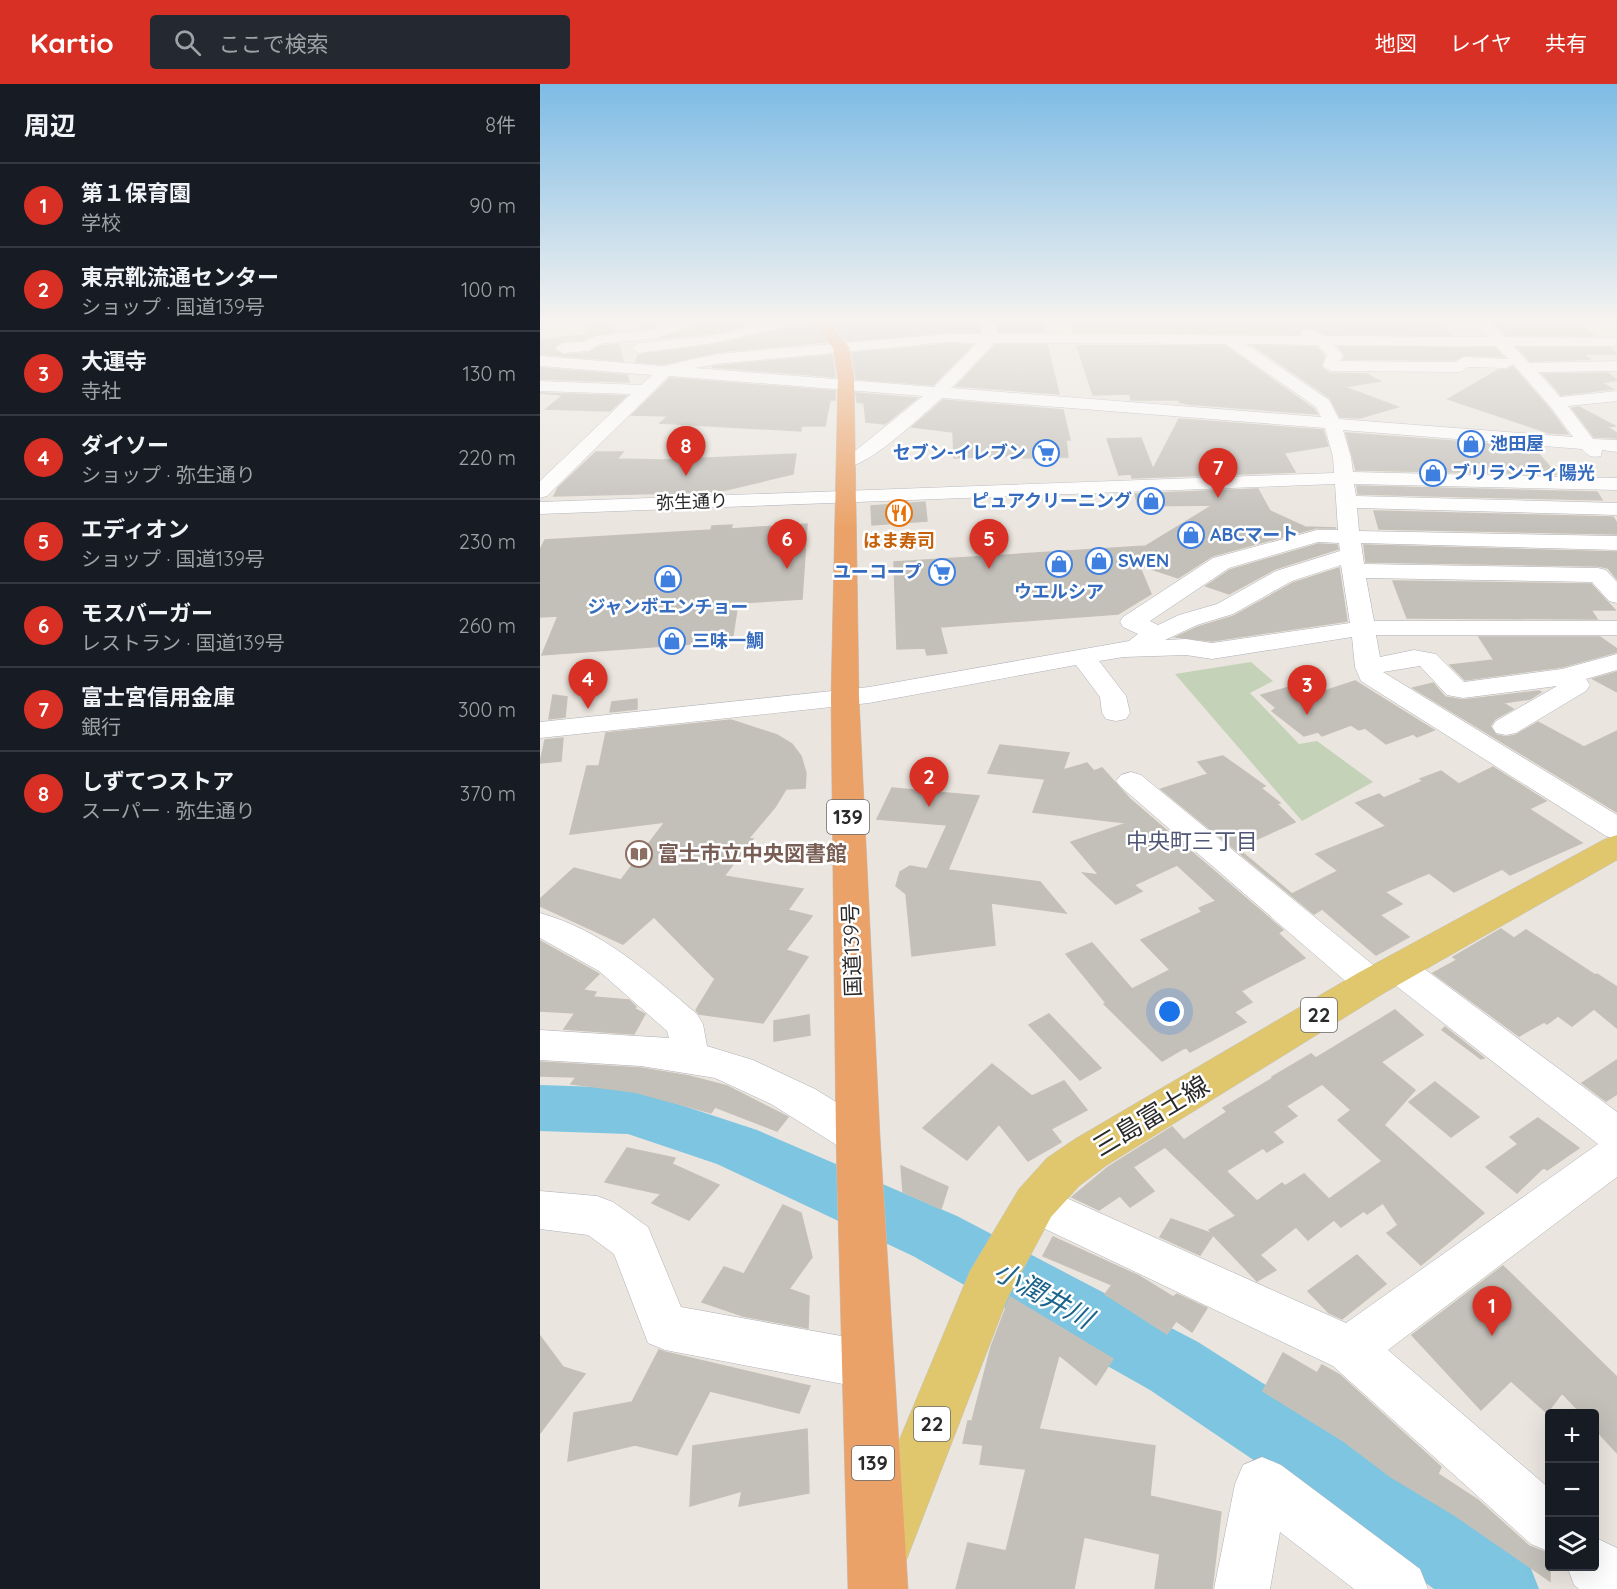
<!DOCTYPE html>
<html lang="ja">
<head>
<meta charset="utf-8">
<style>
	:root { --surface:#171b24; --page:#242831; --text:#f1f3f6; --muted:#9ea1a6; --line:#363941; --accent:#d93025 }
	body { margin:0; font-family:Quicksand,"Noto Sans JP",sans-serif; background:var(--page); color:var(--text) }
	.controls { position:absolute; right:18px; bottom:18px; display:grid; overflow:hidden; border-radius:6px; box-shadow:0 6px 24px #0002 }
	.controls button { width:54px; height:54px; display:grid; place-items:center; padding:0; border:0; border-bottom:2px solid var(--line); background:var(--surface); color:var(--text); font:30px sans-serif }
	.you { position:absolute; left:630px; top:928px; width:21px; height:21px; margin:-15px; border:4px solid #fff; border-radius:50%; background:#1a73e8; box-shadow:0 0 0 9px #1a73e833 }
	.badge { display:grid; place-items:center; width:39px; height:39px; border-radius:50%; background:var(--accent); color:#fff; font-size:20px; font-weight:700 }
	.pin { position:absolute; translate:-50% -50px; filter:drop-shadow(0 2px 3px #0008) }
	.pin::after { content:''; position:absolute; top:32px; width:21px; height:18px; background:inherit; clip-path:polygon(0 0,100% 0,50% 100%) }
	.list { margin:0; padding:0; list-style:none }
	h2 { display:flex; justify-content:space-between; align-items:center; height:78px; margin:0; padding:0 24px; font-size:26px }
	h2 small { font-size:20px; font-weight:400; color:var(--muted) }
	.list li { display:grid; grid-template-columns:39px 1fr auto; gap:18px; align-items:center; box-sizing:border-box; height:84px; padding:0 24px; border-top:2px solid var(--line) }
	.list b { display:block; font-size:22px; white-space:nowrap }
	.list p { margin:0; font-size:20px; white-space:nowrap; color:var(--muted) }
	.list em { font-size:20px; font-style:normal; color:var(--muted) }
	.icon { flex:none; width:33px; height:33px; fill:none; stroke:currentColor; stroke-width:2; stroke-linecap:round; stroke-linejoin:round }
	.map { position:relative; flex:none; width:1077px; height:1505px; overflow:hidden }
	header { display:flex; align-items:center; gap:36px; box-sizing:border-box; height:84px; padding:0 30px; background:var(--accent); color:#fff }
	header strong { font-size:28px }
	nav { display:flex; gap:33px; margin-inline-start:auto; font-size:21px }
	.search { width:420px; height:54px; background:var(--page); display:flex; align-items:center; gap:15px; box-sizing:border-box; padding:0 21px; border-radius:6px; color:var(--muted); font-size:22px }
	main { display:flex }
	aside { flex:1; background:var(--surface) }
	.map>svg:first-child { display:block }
</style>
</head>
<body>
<header>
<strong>Kartio</strong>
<div class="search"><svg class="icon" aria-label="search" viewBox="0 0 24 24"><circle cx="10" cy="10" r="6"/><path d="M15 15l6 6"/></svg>ここで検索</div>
<nav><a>地図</a><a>レイヤ</a><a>共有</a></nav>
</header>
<main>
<aside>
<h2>周辺<small>8件</small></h2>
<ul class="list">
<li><span class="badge">1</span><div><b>第１保育園</b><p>学校</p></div><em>90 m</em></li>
<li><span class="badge">2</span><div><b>東京靴流通センター</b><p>ショップ · 国道139号</p></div><em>100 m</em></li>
<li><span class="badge">3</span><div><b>大運寺</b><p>寺社</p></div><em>130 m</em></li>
<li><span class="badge">4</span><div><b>ダイソー</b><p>ショップ · 弥生通り</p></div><em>220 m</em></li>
<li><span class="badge">5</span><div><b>エディオン</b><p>ショップ · 国道139号</p></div><em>230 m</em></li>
<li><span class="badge">6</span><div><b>モスバーガー</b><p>レストラン · 国道139号</p></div><em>260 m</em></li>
<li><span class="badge">7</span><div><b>富士宮信用金庫</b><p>銀行</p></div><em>300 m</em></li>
<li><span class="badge">8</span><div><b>しずてつストア</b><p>スーパー · 弥生通り</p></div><em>370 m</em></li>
</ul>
</aside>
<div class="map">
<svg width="1077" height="1505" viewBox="0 0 1077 1505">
	<rect width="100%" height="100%" fill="#eae5de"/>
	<path fill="#c4d2b7" d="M711,578l22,19 -23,12 49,51 18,-3 56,41 -71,39 -127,-147z"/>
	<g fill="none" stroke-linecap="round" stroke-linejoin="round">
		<path fill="#7dc5e0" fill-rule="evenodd" d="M0,1001l89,3 128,42 200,86 241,126 162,103 168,116 11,28h-105l-126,-92 -158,-107 -237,-134 -196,-92 -89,-30 -88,-3z"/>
	</g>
	<path fill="#c3bfb9" stroke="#c5c1b8" stroke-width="1.5" fill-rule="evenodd" d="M103,235h32l-22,9 -11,1z
		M161,235h73l-60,14 -52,5 36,-14z
		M289,235h212l3,13h-45l-2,-8 -9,-4 -7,4 -1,8h-31l-102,9z
		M528,235h377v9l5,7 -125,-1 -12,-6h-10l-4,6 -226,-2z
		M72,237l3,11 -19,2 -13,6 -20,1 -10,8 10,6 25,-2 13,-7 18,-2 4,17 -83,-7v-14l50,-6 -3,-11z
		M270,237l16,21 -109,10 -54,12 -27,-2 2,-7 76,-10 93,-21z
		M953,237l12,4h76l13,11 -87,-1z
		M409,260l23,1 -39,40 -77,-6 -4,-26z
		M455,261h52l12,49 -103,-8z
		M537,262h148l89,63 3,5 -130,-10 -8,-2 1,-2h-49l-1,-6 -37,1z
		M714,262l63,1 7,9 -3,11 9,6 37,1 13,7 -36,6 54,20 -38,11 -20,-1 -10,-19z
		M799,263l156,1 8,9 -39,-2 -9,5 -111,-1 1,-4z
		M978,264h92l7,6h-34l7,5 -60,2z
		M292,271l3,22 -123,-10 5,-1z
		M973,283l35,40 20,27 -19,-1 -101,-34 50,-29h8z
		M0,284l87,7 2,7 -89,-3z
		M1068,289l9,7 -15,3 11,6 -52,6 -18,-21z
		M130,294l165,13v9h-5l-5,26h-24v5l-141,-8 8,-7 -36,-1z
		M0,309l86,3 -16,15 -64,-2 17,-14z
		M316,309l61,5 -32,26 -19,-2 -2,-19 -7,-1z
		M403,316l120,10 7,30h-4l2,17 -46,1v-3l-68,3 -1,-26 -41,-5z
		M1039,323l36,19 -8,1 10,6v5l-23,-1 -22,-29z
		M639,335l144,11 5,16 -44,7 11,19 -163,6 -1,-4 -12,1 -12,-36 34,-1 12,31z
		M806,349l187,14 23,27 -200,-4z
		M56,368h27l-6,7 45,1 134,-6 -3,20 -76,18 -163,4 4,-8z
		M817,402l240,6 5,8 -244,-6z
		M718,405l12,22 35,16 31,1h-20l-104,28 -34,22 -39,-13 12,29 -33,20 -178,13 7,26 -20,2 -2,-7 -28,1 -3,-87 252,-16 67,-41 -75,1 -3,-12z
		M385,418l2,19 -55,4 -1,-19z
		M834,427l239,6 4,6v11l-238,-5z
		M267,440l-5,75 -64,4 -6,38 -190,14 16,-39 -18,1v-67l5,-10 166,-10 1,-4 20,-1 -1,4z
		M778,460l19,1 1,4 -63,20 -46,25 -23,-8 24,-16z
		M824,461l253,7v27l-9,-11 -10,-2 -232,-4z
		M799,484l8,53 -135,20 -36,-4 22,-10 36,-11 59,-33z
		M853,497l198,3 24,26h-24l6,9 -190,-1z
		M939,553h121l17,12v3l-55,15 -97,13 -15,-15 44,-5z
		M1077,588v20l-24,-13z
		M815,597l79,49 -17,7 -4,-3 -27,10 -21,-16 -6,2 -8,-5 -29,11 -4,-4 -14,4 -32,-25 4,-3 -15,-13 32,-9 16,10z
		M893,599l12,14 18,3 76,-9 2,1 -11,7 -27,4 10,6 -18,10 -5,7 6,9 10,2 10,-2 22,-13 46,25 33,-16v81l-204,-124z
		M13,611l14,2 -2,20 -16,2z
		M97,615v10l-27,3 2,-10z
		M191,636l46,15 15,9 9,12 5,17 -1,15 -19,1 -11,18 -26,31 4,1 -29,37 79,13 -15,21 24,6 -26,34 22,7 -45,66 -64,-9 -3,-4 19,-31 -61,-62 -31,27 -83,-38v-7l34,-31 47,12 44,-58 -95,12 17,-68h12l7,-33z
		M23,654l-2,23 -21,2 5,-23z
		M460,661l69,8 -6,17 24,-7 7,8 8,-3 28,31 153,131 -5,3 27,25 -64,33 11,11 -18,10 12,10 -56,30 -4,-5 -24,14 -58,-57 2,-1 -40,-49 26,-11 40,46 38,-19 -29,-30 61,-28 -3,-4 17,-7 -39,-36 -43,20 8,6 -26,13 -33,-31 16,2 -28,-33 56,-19 -94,-11 12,-33 -57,-6z
		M683,672l42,30 -4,2 19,15 -3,1 18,18 -58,26 55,46 46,-23 -22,-17 70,-28 -30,-23 23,-9 5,4 39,-17 -3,-2 21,-8 18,13 34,-17 53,34 -17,8 53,34 -72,32 -8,-6 -48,23 -25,-19 -44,19 17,12 -22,11 29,22 -33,18 -54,-46 -8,5 -153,-125 47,-15 -10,-12z
		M352,704l87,8 -31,74 92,12 26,31 -75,-10 4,42 -83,11 -6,-62 -10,-8 4,-14 10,-6 17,3 20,-44 -70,-6z
		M961,845l13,9 12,-8 69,45 2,-1 20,13v41l-23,-19 -22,17 -14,-10 -11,8 -3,-2 -25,14 -86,-63 24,-13 -4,-3z
		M0,857l59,33 -16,16 13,2 -3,5 36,3 7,7 -1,2 10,5 -11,20 -70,-5 11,-16 -35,-2z
		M855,926l28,25 -42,27 34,28 -31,35 100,88 -63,52 -34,-32 11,-8 -15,-22 -16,11 -3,-3 -23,16 -7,-7 -26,20 -12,-13 -36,28 16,15 -19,11 -44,-46 -13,20 -40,-18 11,-18 42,15 -4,-4 27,-14 -71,-69 -32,20 21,24 -24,16 -10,-11 -21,14 -27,-13 36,-30 64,-40 12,13 43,-28 -4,-4 50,-30 -1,-1 39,-23 5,4zM782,1000l29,26 -13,10 44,41 -53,38 -25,-25 -19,12 -3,-3 -25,18 -31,-30 37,-23 4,4 16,-10 -10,-10 24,-16 -11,-10z
		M509,930l52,54 -21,12 -51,-55z
		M269,931l1,20 -36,6v-20z
		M905,943l39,31 -3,1 -39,-29z
		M1077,976v34l-11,7 -24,-18z
		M0,978l101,6 48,8 38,10 61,31 -11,14 -62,-24 -4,6 -76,-21 -64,-8 5,-7 -36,-1z
		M452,980l40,32 32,-15 23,29 -36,19 10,13 -33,19 -29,-37 -32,36 -44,-32z
		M895,998l44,35 -28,20 -42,-35z
		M998,1034l41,30 -32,22 -3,-3 -27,26 -31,-26 32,-23 -8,-7z
		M87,1064l48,10 -3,6 47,21 -30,35 -37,-17 9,-9 -56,-12z
		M361,1082l47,21 -7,22 -38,-17z
		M243,1121l18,8 11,44 -23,32 20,7 -1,32 -65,-12 -41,-14 22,-35 20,7z
		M513,1153l86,39 34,21 4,-3 30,14 -15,24 -16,-11 -9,13 -62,-40 7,-9 -69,-29z
		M817,1171l29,29 -44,35 -13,-6 -21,-22z
		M963,1182l114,111v76l-23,-25v-15h-13l-19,-20 -15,20 -36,-32 -30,29 -69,-75z
		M470,1213l103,62 -17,26 -37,-30 -20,74 116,17 -5,50 71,16 -9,77h-57l5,-35 -76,-17 -10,52h-118l12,-46 38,8 20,-82 -46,-5 3,-19 -20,-2 5,-22h4l19,-74z
		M0,1252l23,31 22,7 -45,59z
		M119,1266l6,2 145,34 -11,27 -89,-22 -33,64 -42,-10 -67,16 6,-48 58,-11z
		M743,1269l34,20 5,-8 18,10 101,92 -3,7 40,26 51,46 21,8v27l-97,-67 -62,-37 -49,-37 -79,-49z
		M267,1345l2,64 -70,13 3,-15 -52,15 3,-60z"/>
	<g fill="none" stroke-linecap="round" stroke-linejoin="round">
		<defs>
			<path id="minor" d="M140,235h19l-2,3 -40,16 -57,6 -12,7 -25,2 -8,-5 8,-5 21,-1 12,-6 58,-6z
				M243,235h25l-2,3 -92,21 -75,10 -8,-5 8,-5 75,-8z
				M933,235h15l16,18 113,1v8h-104l16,17 88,-2v10l-79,1 22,25 57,-6v10l-49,5 25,33 24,1v12l-15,-2 -1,6c-10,2 -13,0 -19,-7l-239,-19 8,27 2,15 264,6v12l-263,-6 2,12 261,7v12l-260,-7 2,23 258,5v14l-256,-7 3,21 234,4 8,2 11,12v21l-8,-2 -17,-19 -226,-4 8,43h243v14h-241l4,22 34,-7 22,4 28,28 98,-13 55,-15v16l-31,9 4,6 -4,6 -70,42 -10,2 -10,-2 -4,-6 4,-6 61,-35 -94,12 -16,-3 -27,-29 -37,6 234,143v24l-11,-3 -245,-155 -6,-14 -3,-30 -140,22 -26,-4 -62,2 -25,4 27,35 4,17 -4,6 -10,2 -10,-2 -4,-6 -2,-16 -24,-32 -207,38 -329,35v-16l329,-35 260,-46 9,-7 -15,-7 -3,-5 3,-5 90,-59 104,-28h21l-3,-46 -795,30v-12l794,-29 -1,-16 -8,-29 -383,-30c-21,17 -78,76 -104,69l-2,-4 2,-4 17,-8 68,-55 -254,-20 -122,120 -7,2v-17l91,-87 -91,-3v-10l101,4 11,-10 -112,-9v-10l123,10 54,-12 232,-20h33v-8l7,-4 7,4 1,8 306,2 -2,-3 2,-3h10l11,6 164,1zM409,258l28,1 -43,44 -239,-19 22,-4zM454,259l232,1 90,63 5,10 -370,-29zM706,260l72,1 9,10 -4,11 8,5 129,1 8,-5 38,1 7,-4 37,42 23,31 -234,-18 -10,-19zM794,261l162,1 12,13 -44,-2 -8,5 -116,-1 3,-6zM778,458l21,1 1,8 -64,20 -59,33 -38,11 -21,10 -8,-4 79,-53zM801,481l9,58 -138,20 -26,-4 -21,1 32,-15 36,-11 59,-33z
				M958,235h119v4h-112z
				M591,688l10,3 242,198 -3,-5 5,-9 13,-4 13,4 206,153v65l-229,173 162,139v63l-19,-8 -198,-178 -313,-149 -7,-14 7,-14 15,-5 311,139 252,-179 -212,-166 3,5 -5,9 -13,4 -13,-4 -237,-205 -5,-6 5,-6z
				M0,829c64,18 107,59 157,101l6,10 4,22 46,14 62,29 58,36 6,12 -6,12 -15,5 -15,-5 -72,-45 -56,-26 -74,-12 -101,-6v-30l129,8 -2,-7 -68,-60 -59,-33z
				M0,1107l57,5 16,6 35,25 33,80 188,34 17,7 8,17 -8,17 -17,7 -204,-39 -17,-7 -34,-89 -26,-19 -48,-6z
				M722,1373l19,8 139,104 8,20h-74l-74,-57 -10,57h-56l21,-105 8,-19z
				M1054,1453l23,11v41h-38l-5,-4 -7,-19h27z"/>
			<path id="major" d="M1077,751v25l-233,133 -277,172 -28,21 -28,31 -43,80 -102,264 -20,9 -20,-9 -9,-20 113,-270 49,-82 28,-31 28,-19 283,-166 247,-134z"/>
			<path id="highway" d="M271,235h15l23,28 5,32 5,319 21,439 28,452h-60l-12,-452 -5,-439 7,-319 -5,-31z"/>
		</defs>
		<use href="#minor" stroke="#aeb0b9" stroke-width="1"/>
		<use href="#major" stroke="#c3c3c3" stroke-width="1"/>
		<use href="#highway" stroke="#c3c3c3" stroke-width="1"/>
		<use href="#minor" fill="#fff" fill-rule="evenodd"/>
		<use href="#major" fill="#e0c66d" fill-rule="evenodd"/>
		<use href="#highway" fill="#eba268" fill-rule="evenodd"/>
	</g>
	<linearGradient id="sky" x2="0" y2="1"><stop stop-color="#7dbbe5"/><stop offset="0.53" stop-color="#f6f3f0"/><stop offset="1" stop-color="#f6f3f0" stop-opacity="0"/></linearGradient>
	<rect width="1077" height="445" fill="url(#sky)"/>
	<defs>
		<symbol id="shop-ring" viewBox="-11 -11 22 22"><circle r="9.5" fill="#fff" stroke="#3f7fe0" stroke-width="1.5"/><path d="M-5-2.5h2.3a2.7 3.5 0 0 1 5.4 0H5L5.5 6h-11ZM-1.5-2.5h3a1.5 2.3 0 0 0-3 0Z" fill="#3f7fe0"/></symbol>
		<symbol id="supermarket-ring" viewBox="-11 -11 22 22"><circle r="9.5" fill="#fff" stroke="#3f7fe0" stroke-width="1.5"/><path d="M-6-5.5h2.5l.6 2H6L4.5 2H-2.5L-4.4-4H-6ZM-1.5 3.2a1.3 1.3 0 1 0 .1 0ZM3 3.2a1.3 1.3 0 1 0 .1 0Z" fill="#3f7fe0"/></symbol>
		<symbol id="restaurant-ring" viewBox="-11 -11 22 22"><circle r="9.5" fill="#fff" stroke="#e8710a" stroke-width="1.5"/><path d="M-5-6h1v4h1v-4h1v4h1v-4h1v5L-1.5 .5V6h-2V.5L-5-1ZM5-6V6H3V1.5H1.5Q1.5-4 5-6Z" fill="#e8710a"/></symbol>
		<symbol id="library-ring" viewBox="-11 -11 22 22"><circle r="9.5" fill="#fff" stroke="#8d6e63" stroke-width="1.5"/><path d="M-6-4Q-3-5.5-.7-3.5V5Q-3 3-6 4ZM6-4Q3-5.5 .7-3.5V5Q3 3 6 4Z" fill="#8d6e63"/></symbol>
	</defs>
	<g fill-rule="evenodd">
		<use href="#shop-ring" x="916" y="345" width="30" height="30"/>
		<use href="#supermarket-ring" x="491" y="354" width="30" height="30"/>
		<use href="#shop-ring" x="878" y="374" width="30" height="30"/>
		<use href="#shop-ring" x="596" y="402" width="30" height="30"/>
		<use href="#restaurant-ring" x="344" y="414" width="30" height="30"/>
		<use href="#shop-ring" x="636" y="436" width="30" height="30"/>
		<use href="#shop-ring" x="544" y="462" width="30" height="30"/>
		<use href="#shop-ring" x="504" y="465" width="30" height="30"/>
		<use href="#supermarket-ring" x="387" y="473" width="30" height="30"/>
		<use href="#shop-ring" x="113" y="480" width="30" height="30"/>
		<use href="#shop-ring" x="117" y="542" width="30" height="30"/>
		<use href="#library-ring" x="84" y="755" width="30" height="30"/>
	</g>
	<g text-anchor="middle" stroke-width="5" stroke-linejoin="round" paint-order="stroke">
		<g font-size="18" font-weight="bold" fill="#366cbe" stroke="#fff" text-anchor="start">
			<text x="950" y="366">池田屋</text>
			<text x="486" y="375" text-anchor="end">セブン-イレブン</text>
			<text x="912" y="395">ブリランティ陽光</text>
			<text x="592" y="423" text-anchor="end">ピュアクリーニング</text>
			<text x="670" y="457">ABCマート</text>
			<text x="578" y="483">SWEN</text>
			<text x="382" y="494" text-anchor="end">ユーコープ</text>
			<text x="519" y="514" text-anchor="middle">ウエルシア</text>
			<text x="128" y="529" text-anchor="middle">ジャンボエンチョー</text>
			<text x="152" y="563">三味一鯛</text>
		</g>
		<g font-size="18" fill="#2a2a2a" stroke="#fff">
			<text transform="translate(152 418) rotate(-2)" y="6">弥生通り</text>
		</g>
		<g font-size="18" font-weight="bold" fill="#c56008" stroke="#fff">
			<text x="359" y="463">はま寿司</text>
		</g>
		<g fill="#fff" stroke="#6a6a6a" stroke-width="1.5">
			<rect x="287" y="716" width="42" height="34" rx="4.5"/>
			<rect x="761" y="914" width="36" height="34" rx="4.5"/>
			<rect x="374" y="1323" width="36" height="34" rx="4.5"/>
			<rect x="312" y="1362" width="42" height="34" rx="4.5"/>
		</g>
		<g font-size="20" font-weight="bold" fill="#2a2a2a">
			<text x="308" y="740">139</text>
			<text x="779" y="938">22</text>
			<text x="392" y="1347">22</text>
			<text x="333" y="1386">139</text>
		</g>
		<g font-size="21" font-weight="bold" fill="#785e54" stroke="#fff" text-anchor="start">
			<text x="118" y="777">富士市立中央図書館</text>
		</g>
		<g font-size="21" fill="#2a2a2a" stroke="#fff">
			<text transform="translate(312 866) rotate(-92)" y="7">国道139号</text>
		</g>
		<g font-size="22" fill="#505675" stroke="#fff">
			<text x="652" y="765">中央町三丁目</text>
		</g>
		<g font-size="26" fill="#2a2a2a" stroke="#fff">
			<text transform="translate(611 1032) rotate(-31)" y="9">三島富士線</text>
		</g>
		<g font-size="27" font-style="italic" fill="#1d648b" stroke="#fff">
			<text transform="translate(503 1211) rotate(29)" y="9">小潤井川</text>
		</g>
	</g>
</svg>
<div class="controls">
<button>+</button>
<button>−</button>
<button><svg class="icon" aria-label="layers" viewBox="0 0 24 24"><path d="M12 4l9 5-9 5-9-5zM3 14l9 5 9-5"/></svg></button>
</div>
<div class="you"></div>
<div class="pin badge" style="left:952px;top:1252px">1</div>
<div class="pin badge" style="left:389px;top:723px">2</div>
<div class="pin badge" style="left:767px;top:631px">3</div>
<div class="pin badge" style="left:48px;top:625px">4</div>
<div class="pin badge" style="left:449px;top:485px">5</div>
<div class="pin badge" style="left:247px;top:485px">6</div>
<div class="pin badge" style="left:678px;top:414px">7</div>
<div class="pin badge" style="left:146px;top:392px">8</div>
</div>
</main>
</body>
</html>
